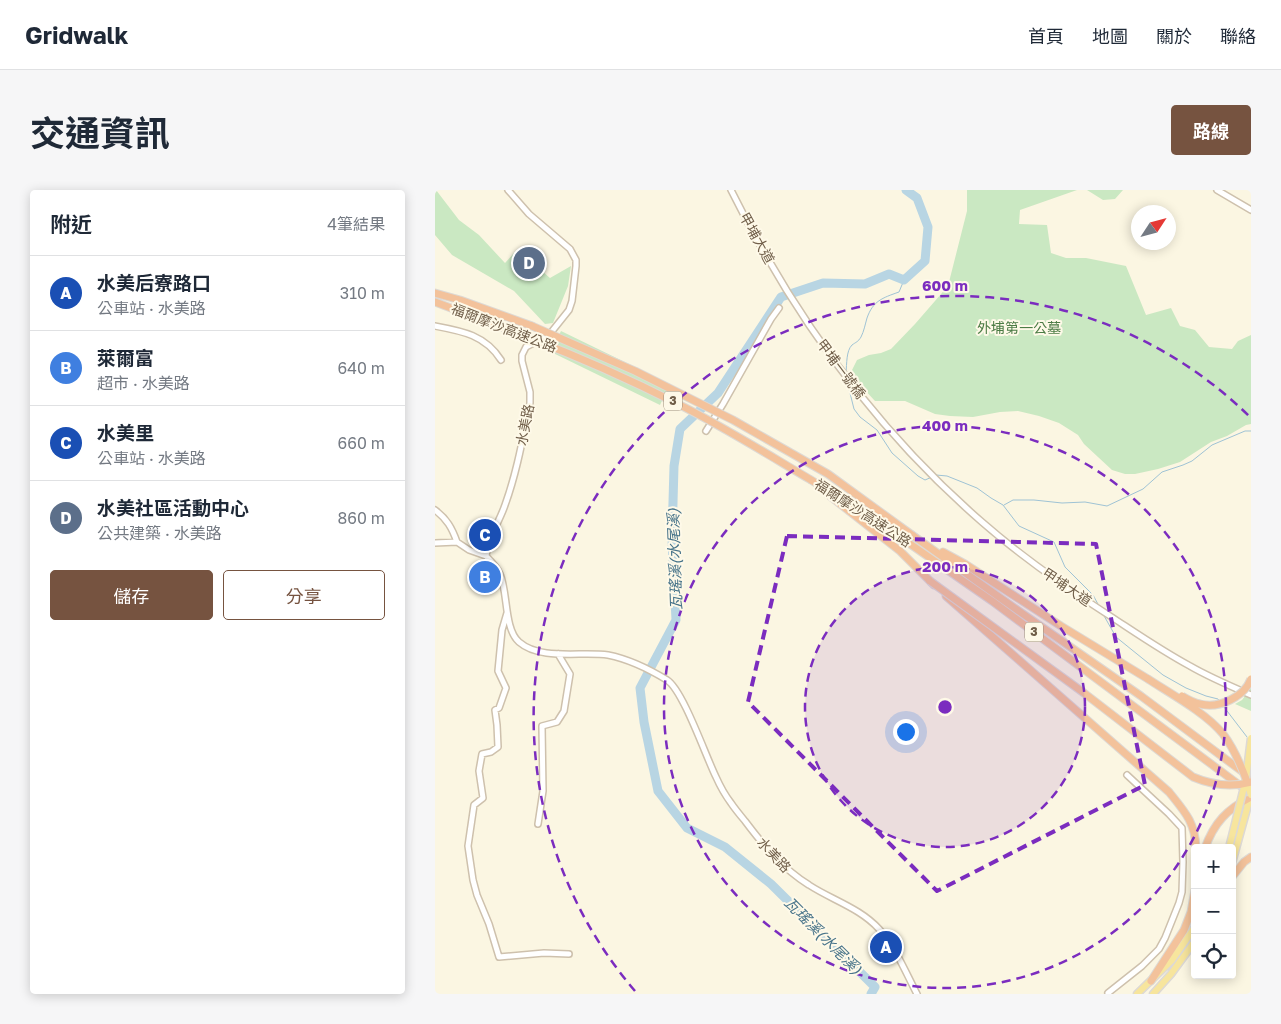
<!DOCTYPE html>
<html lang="zh-TW">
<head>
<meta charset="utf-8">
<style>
	:root { --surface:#fff; --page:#f6f6f7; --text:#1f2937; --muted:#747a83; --line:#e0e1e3; --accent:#765340 }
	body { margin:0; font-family:"Golos Text","Noto Sans TC",sans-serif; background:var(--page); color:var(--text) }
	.controls { position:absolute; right:15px; bottom:15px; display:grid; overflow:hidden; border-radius:5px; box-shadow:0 2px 12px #0003 }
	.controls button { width:45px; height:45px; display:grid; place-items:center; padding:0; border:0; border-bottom:1px solid var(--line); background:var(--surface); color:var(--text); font:25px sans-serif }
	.compass { position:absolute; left:696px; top:15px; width:45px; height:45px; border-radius:50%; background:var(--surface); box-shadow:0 2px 12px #0003; rotate:54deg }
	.you { position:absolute; left:470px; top:541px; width:18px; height:18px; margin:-12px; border:4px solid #fff; border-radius:50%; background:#1a73e8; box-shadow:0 0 0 8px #1a73e833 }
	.badge { display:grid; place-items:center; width:32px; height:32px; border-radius:50%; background:var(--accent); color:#fff; font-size:16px; font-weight:700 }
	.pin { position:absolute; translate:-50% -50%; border:2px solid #fff; box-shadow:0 1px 5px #0006 }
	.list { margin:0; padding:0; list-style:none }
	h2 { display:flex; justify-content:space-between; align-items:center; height:65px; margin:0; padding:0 20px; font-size:21px }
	h2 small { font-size:16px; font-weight:400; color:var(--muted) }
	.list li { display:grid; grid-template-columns:32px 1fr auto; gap:15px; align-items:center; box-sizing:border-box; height:75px; padding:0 20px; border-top:1px solid var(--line) }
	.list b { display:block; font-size:19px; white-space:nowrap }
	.list p { margin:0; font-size:16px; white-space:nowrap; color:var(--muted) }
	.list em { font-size:16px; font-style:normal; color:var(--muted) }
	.actions { display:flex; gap:10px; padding:15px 20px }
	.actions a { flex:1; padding:11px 0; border:1px solid var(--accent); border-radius:5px; text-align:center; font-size:18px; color:var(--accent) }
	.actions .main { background:var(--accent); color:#fff }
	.icon { flex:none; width:28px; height:28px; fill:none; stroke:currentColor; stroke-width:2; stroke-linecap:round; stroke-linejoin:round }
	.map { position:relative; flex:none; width:816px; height:804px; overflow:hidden; border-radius:5px }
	header { display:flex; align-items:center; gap:30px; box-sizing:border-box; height:70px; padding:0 25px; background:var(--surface); border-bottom:1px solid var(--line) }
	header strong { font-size:24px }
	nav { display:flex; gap:28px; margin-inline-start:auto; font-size:18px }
	.intro { display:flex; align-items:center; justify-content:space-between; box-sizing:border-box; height:120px; padding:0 30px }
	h1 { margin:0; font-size:35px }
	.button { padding:12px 22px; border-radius:5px; background:var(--accent); color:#fff; font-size:18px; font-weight:700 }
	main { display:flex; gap:30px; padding:0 30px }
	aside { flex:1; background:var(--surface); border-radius:5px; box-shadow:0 2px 12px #0003 }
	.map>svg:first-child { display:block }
</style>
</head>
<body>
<header>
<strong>Gridwalk</strong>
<nav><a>首頁</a><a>地圖</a><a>關於</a><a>聯絡</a></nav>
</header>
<div class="intro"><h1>交通資訊</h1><a class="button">路線</a></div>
<main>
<aside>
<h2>附近<small>4筆結果</small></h2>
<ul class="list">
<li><span class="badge" style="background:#1a4fb4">A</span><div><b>水美后寮路口</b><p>公車站 · 水美路</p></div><em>310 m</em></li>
<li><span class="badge" style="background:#3f7fe0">B</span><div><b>萊爾富</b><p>超市 · 水美路</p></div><em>640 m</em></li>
<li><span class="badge" style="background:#1a4fb4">C</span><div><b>水美里</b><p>公車站 · 水美路</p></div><em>660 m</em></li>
<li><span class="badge" style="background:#5c6f8a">D</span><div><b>水美社區活動中心</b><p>公共建築 · 水美路</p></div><em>860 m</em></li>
</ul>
<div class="actions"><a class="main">儲存</a><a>分享</a></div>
</aside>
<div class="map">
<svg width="816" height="804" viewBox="0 0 816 804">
	<rect width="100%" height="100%" fill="#fbf6e2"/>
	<path fill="#cae8c2" d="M0,0h1l23,30 20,15 26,28 9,-10 9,13 19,5 8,7 21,-12 -3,20 -15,37 -8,1 -31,-33 -62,-36 -17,-20z
		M532,0h110l-57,20 -1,14 28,1 4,28 15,5h20l40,8 20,49 25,-7 9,18 15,4 14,17 23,2 6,-8 13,-6v89l-5,1 -19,11 -16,6 -31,20 -22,7 -23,5h-10l-13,-4 -28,-26 -6,-9 -19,-12 -20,-7 -21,-5 -18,1 -27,5 -23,-1 -15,-2 -30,-13h-30l-12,-13 -9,-4 -3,-12 6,-12 12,-5 12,-2 10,-4 24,-25 33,-38 19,-75z
		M652,0h36l-8,9 -12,1z
		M126,141l109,53 -10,21 -109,-53z
		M816,498v23l-16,-7 7,-4z"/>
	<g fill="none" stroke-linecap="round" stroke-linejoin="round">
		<path stroke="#9fc3d5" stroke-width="1" d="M411,182c1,-8 0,-21 6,-27 4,-3 6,-3 9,-8 3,-6 4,-12 6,-19 6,-17 15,-20 32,-26l5,-12
			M412,191l7,28 6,8 17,13 15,23 26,23 7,4 7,-3
			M501,285l11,1 30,12 14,10 12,7 16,21 35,16 11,25 28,28 6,11
			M569,315l9,-5h21l28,3 23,-1 22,4 36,-17 19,-17 21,-7 9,-4 20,-16 33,-14h6
			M668,424l13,23 47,38 23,13 20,8 12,3 2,3
			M789,517l23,30"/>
		<path stroke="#b8d5e3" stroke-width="9" d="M436,804l4,-7 -104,-103 -46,-37 -38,-19 -29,-37 -14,-69 -4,-34 36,-68 -4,-81 2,-73 6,-37 38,-36 63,-96 42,-14 42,1 24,-10 15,6 21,-19 3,-34 -11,-29 -11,-8"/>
		<defs>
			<path id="minor" d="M73,0l21,24 41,35 6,11v6l-4,35 -3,9 -20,25 -23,12 -4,8v6l8,31v11c-7,34 -13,69 -25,102 -6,18 -17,32 -19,51 5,5 11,11 14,18 8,18 4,55 19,68 22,19 63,9 89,13 20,4 41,14 59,25 16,10 39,77 49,97 4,9 9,18 15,26 4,6 9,12 14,18 18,24 38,48 64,64 23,15 51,23 70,44 16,17 27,44 38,65
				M296,0c62,125 145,240 251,332 40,35 83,65 128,94 26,17 52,35 80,50 19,11 40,20 61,29
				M782,0l34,20
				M0,136c27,5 50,9 66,34
				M271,241l17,-27 48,-85 8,-11
				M0,320c12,9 17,18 22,32
				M0,353l22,-1 12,8 17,6
				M72,423l-5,17 -4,41 8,17 -7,20 -4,2 2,15 1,22 -7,5 -9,2 -3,17 4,27 -9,7 -6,41 5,34 4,15 12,29 10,33 45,-4 25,1
				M103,634l5,-33 -1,-65 15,-4 7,-11 6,-37 -12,-20
				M673,803l34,-27 17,-17 6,-11 14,-35 3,-11 1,-30 -1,-34 -13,-14 -42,-39"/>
			<path id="major" d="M797,673l19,-69
				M702,804l35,-34 23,-33
				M718,804l18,-20 24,-33"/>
			<path id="highway" d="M0,103l25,7 72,26
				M0,112l92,35
				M376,290l56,34 125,87 250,186
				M390,302l75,59 34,34
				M477,345l111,79 118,82 110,82
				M508,362l22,12 96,62 87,53
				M511,406l223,196c16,20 26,30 27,56
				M770,658c9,-25 22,-39 46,-51
				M797,687l12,-15 7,-5
				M716,791l33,-51 7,-18 4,-22"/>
		</defs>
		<use href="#minor" stroke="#cec1ad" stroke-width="8"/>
		<use href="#major" stroke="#ddd9d4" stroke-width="9"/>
		<use href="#highway" stroke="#ddd9d4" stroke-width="9"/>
		<use href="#minor" stroke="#fff" stroke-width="5"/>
		<use href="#major" stroke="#f7e59d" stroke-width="6"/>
		<use href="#highway" stroke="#f3c29b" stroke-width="7"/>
		<defs>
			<path id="major-bridge" d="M811,590l5,15
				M794,658l17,-69 5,-41"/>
			<path id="highway-bridge" d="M97,136l103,45 98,49 95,54 84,61
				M92,147c52,20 102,42 151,67 46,23 89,50 133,76
				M495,391l154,112 109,84c19,8 37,11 58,5
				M713,489c23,15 58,34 75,55 10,13 17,29 23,45
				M747,506c5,3 12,7 18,8 19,5 44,-7 51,-25"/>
		</defs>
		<use href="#major-bridge" stroke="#ddd9d4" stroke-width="9" stroke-linecap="butt"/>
		<use href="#highway-bridge" stroke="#ddd9d4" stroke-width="9" stroke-linecap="butt"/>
		<use href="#major-bridge" stroke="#f7e59d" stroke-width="6"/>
		<use href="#highway-bridge" stroke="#f3c29b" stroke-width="7"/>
	</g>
	<path fill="none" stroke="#7b2cbf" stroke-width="4" stroke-dasharray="10 6" stroke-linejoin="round" d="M352,346l309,8 49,241 -208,106 -189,-189z"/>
	<circle cx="510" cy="517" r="140" fill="#7b2cbf" fill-opacity=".12"/>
	<g fill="none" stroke="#7b2cbf" stroke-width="2.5" stroke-dasharray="9 6">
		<circle cx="510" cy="517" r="140"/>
		<circle cx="510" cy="517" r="281"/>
		<path d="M200 801A421 421 0 0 1 815 227"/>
	</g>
	<g text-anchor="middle" stroke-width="4" stroke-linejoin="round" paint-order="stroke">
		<g fill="#fef9e8" stroke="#9b8d79" stroke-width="1">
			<rect x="229" y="201.5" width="18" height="19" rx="4"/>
			<rect x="590" y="432.5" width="18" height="19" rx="4"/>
		</g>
		<g font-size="12" font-weight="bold" fill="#715f4a">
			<text x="238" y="215">3</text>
			<text x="599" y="446">3</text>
		</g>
		<g font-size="14" fill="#715f4a" stroke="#fef9e8">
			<text transform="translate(322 48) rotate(61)" y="5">甲埔大道</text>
			<text transform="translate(69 138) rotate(21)" y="5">福爾摩沙高速公路</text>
			<text transform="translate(406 179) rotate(53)" y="5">甲埔一號橋</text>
			<text transform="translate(90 235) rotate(-79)" y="5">水美路</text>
			<text transform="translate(428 323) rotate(33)" y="5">福爾摩沙高速公路</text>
			<text transform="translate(632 397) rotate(34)" y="5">甲埔大道</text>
			<text transform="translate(339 665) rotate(47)" y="5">水美路</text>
		</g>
		<g font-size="14" fill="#4c7c45" stroke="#fef9e8">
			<text x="584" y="143">外埔第一公墓</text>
		</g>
		<g font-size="15" font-style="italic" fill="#48748a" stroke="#fef9e8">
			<text transform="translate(240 369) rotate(-92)" y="5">瓦瑤溪(水尾溪)</text>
			<text transform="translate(388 746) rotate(45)" y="5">瓦瑤溪(水尾溪)</text>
		</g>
	</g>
	<circle cx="510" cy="517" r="8" fill="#7b2cbf" stroke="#fef9e8" stroke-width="2.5"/>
	<g font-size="15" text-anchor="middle" font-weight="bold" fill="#7b2cbf" stroke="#fef9e8" stroke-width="4" stroke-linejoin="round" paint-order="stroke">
		<text x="510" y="101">600 m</text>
		<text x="510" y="241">400 m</text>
		<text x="510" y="382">200 m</text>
	</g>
</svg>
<div class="controls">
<button>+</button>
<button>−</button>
<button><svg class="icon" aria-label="locate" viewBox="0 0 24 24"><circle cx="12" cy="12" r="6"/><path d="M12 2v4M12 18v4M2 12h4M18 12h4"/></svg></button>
</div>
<svg class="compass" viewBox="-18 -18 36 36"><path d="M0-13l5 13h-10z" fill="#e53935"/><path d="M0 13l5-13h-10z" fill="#747a83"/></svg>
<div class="you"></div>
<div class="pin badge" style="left:451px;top:757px;background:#1a4fb4">A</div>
<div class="pin badge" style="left:50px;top:387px;background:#3f7fe0">B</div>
<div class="pin badge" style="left:50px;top:345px;background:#1a4fb4">C</div>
<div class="pin badge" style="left:94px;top:73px;background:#5c6f8a">D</div>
</div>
</main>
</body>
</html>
